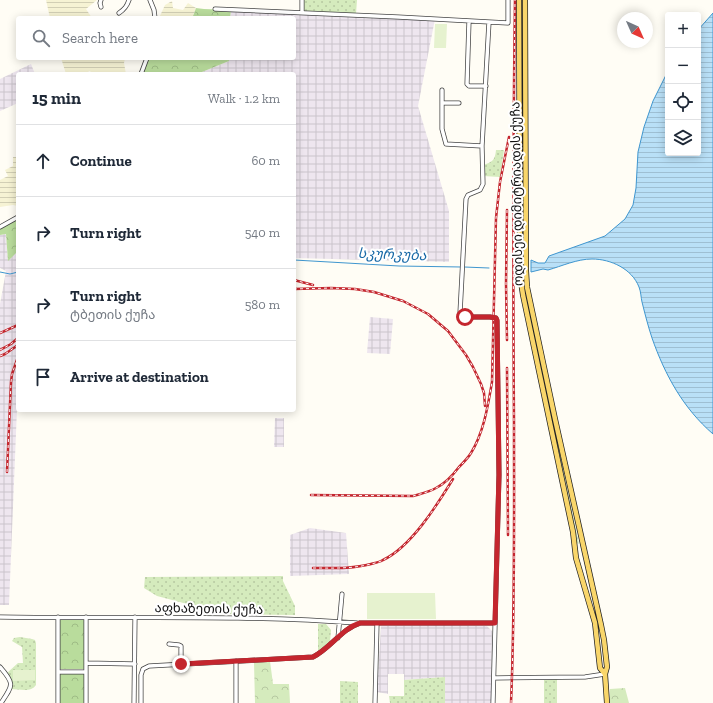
<!DOCTYPE html>
<html lang="en">
<head>
<meta charset="utf-8">
<style>
	:root { --surface:#fff; --page:#f6f6f7; --text:#1f2937; --muted:#747a83; --line:#e0e1e3 }
	body { margin:0; font-family:"Zilla Slab","Noto Sans Georgian",serif; background:var(--page); color:var(--text) }
	.controls { position:absolute; right:12px; top:12px; display:grid; overflow:hidden; border-radius:4px; box-shadow:0 2px 10px #0003 }
	.controls button { width:36px; height:36px; display:grid; place-items:center; padding:0; border:0; border-bottom:1px solid var(--line); background:var(--surface); color:var(--text); font:20px sans-serif }
	.compass { position:absolute; left:617px; top:12px; width:36px; height:36px; border-radius:50%; background:var(--surface); box-shadow:0 2px 10px #0003; rotate:135deg }
	.stop { position:absolute; width:12px; height:12px; margin:-9px; border:3px solid #c4262e; border-radius:50%; background:#fff }
	.stop.end { background:#c4262e; border-color:#fff; box-shadow:0 1px 4px #0008 }
	.list { margin:0; padding:0; list-style:none }
	h2 { display:flex; justify-content:space-between; align-items:center; height:52px; margin:0; padding:0 16px; font-size:17px }
	h2 small { font-size:13px; font-weight:400; color:var(--muted) }
	.list li { display:grid; grid-template-columns:26px 1fr auto; gap:12px; align-items:center; box-sizing:border-box; height:72px; padding:0 16px; border-top:1px solid var(--line) }
	.list b { display:block; font-size:15px; white-space:nowrap }
	.list p { margin:0; font-size:13px; white-space:nowrap; color:var(--muted) }
	.list em { font-size:13px; font-style:normal; color:var(--muted) }
	.icon { flex:none; width:22px; height:22px; fill:none; stroke:currentColor; stroke-width:2; stroke-linecap:round; stroke-linejoin:round }
	.map { position:relative; flex:none; width:713px; height:703px; overflow:hidden }
	.search { position:absolute; background:var(--surface); box-shadow:0 2px 10px #0003; left:16px; top:16px; width:280px; height:44px; display:flex; align-items:center; gap:10px; box-sizing:border-box; padding:0 14px; border-radius:4px; color:var(--muted); font-size:15px }
	.panel { position:absolute; background:var(--surface); box-shadow:0 2px 10px #0003; left:16px; top:72px; width:280px; height:340px; border-radius:4px }
	.map>svg:first-child { display:block }
</style>
</head>
<body>
<div class="map">
<svg width="713" height="703" viewBox="0 0 713 703">
	<defs>
		<pattern id="industrial-grid" width="8" height="8" patternUnits="userSpaceOnUse"><rect width="8" height="8" fill="#eee6ef"/><path d="M0 4h8M4 0v8" fill="none" stroke="#cbc4cc"/></pattern>
		<pattern id="farmland-rules" width="6" height="5" patternUnits="userSpaceOnUse"><rect width="6" height="5" fill="#f6f3d4"/><path d="M0 2.5h6" fill="none" stroke="#d2cfb5"/></pattern>
		<pattern id="grass-dots" width="8" height="8" patternUnits="userSpaceOnUse"><rect width="8" height="8" fill="#d5ebbd"/><path d="M2 2h.1M6 6h.1" fill="none" stroke="#b6c8a1" stroke-width="1.8" stroke-linecap="round"/></pattern>
		<pattern id="forest-crowns" width="20" height="18" patternUnits="userSpaceOnUse"><rect width="20" height="18" fill="#b9dc9c"/><path d="M2 6a3 3 0 1 1 6 0M12 15a3 3 0 1 1 6 0" fill="none" stroke="#9ebc85"/></pattern>
		<pattern id="park-crowns" width="20" height="18" patternUnits="userSpaceOnUse"><rect width="20" height="18" fill="#d5ebbd"/><path d="M2 6a3 3 0 1 1 6 0M12 15a3 3 0 1 1 6 0" fill="none" stroke="#b6c8a1"/></pattern>
		<pattern id="water-rules" width="6" height="5" patternUnits="userSpaceOnUse"><rect width="6" height="5" fill="#b9e0f7"/><path d="M0 2.5h6" fill="none" stroke="#9ebfd3"/></pattern>
	</defs>
	<rect width="100%" height="100%" fill="#fffdf5"/>
	<path fill="url(#industrial-grid)" d="M231,10l204,9 -17,87 31,105v51l-155,-4v-184h-97l32,-13v-3h65v-40h-64z
		M31,64l4,10h-17v29l-18,8v-32z
		M6,234l2,26 10,-9v133l-9,221h-9v-301l6,-33 -6,-3v-33z
		M370,317l23,2 -3,35 -23,-1z
		M275,418h9v29h-10z
		M310,528l36,5 3,41 -59,2v-41z
		M446,625l41,1 5,5 -1,72h-46l-1,-26 -40,3v-6h-16v20l-11,-2 4,-66z"/>
	<path fill="url(#farmland-rules)" d="M46,0h51l-11,9 6,9h-42z
		M172,1l1,7 10,2 5,-7 8,5 -3,7 5,3h-39l6,-13z
		M61,58h64l-1,5 2,11h-30l-7,-3 -2,3h-21z
		M13,157h5v49l-5,-1 -13,2v-27l8,-4 -3,-6 8,-4z"/>
	<path fill="url(#grass-dots)" d="M303,0h54l-1,14 -53,-3z
		M521,0h2l1,271 3,30 52,243 -2,-1 -51,-243 -3,-28z
		M496,150h8l-4,27 -17,-1v-11c9,-3 12,-4 13,-15z
		M283,576v5l12,25v9l-70,-1 -68,-18 -13,-8 1,-11z
		M318,624h8l5,6 -1,12 -12,9z
		M20,637l12,2 3,1 1,3v42c-5,8 -17,4 -26,4l-3,-16 11,-10h5l-1,-16 -10,-6 2,-3z
		M445,677v26h-55l-1,-7h15v-16z
		M557,679v24h-13v-23z
		M340,681l18,1v21h-18z"/>
	<path fill="url(#forest-crowns)" d="M196,8l8,1 27,1 -1,8h-32l-5,-2z
		M147,58h82v3l-32,13h-56z
		M18,217v34l-10,10 -2,-27 -6,1v-8z
		M60,620h25v49h-26z
		M59,673h26l-1,30h-25z"/>
	<path fill="url(#park-crowns)" d="M270,661l3,23h16l1,19h-35l-1,-40z
		M625,688l4,15h-19v-14z"/>
	<path fill="#e6f2cf" d="M435,24h12l-1,24h-12z
		M367,593h68l1,26h-69z
		M13,670h22v10l-22,1z"/>
	<path fill="url(#water-rules)" stroke="#3f96cf" d="M713,13v421c-30,-26 -48,-59 -61,-96 -4,-12 -7,-24 -10,-36 -1,-4 -1,-10 -3,-15 -7,-18 -28,-28 -47,-28 -15,0 -30,7 -44,11l-5,-1 -12,3v-12l7,3h7l4,-7 56,-20 20,-17 8,-14 3,-17 2,-36 6,-25 9,-26 15,-30v82h30v-123z"/>
	<g fill="none" stroke-linecap="round" stroke-linejoin="round">
		<path stroke="#3f96cf" stroke-width="1" d="M294,260l105,6 62,1
			M464,267l25,1
			M0,272l10,2 8,-2"/>
		<defs>
			<path id="minor" d="M101,0l-1,3 1,4
				M150,0l4,10 1,8
				M302,0v13
				M215,9l183,8 110,6v-23
				M119,13c6,-4 8,-7 10,-13
				M469,21l-2,63 2,2h17
				M141,74l6,-16
				M442,90v39l4,15 36,2
				M442,103h17
				M0,227l18,-10
				M460,313l5,4h25l6,1 1,3 2,154 -6,228
				M461,315l-1,-2 6,-114 2,-4 12,-5 3,-6 -1,-38 7,-124
				M0,617c119,2 238,-3 357,6
				M338,638l4,-44
				M169,644l10,1 2,1v18
				M86,663l49,1
				M0,667c15,17 13,18 1,36
				M58,672h28
				M494,678l91,-1 20,-3
				M58,703v-86
				M86,703v-86
				M134,703l1,-86
				M141,703v-28l2,-6 6,-3 164,-9c18,-9 28,-28 47,-34h135
				M236,703v-42
				M375,703l2,-80"/>
			<path id="major" d="M519,0l1,263v12l3,20 50,237 3,26 19,65 5,45 5,6
				M525,0l1,271 1,16 28,132 46,206 3,15 3,27 -2,7 2,29"/>
		</defs>
		<use href="#minor" stroke="#444" stroke-width="5"/>
		<use href="#major" stroke="#222" stroke-width="6"/>
		<use href="#minor" stroke="#fff" stroke-width="3.5"/>
		<use href="#major" stroke="#f9d66b" stroke-width="4.5"/>
		<defs>
			<path id="rail" d="M507,210l-1,74 1,56
				M294,280l19,5
				M294,289l37,-1 24,1 19,3 29,9 25,13 20,17 18,24 7,12 8,17 3,9 1,13
				M0,333l18,-8
				M0,350l11,-6 7,-6
				M0,356l5,-2 13,-9
				M507,368l1,167
				M7,472l4,-90 1,-8 6,-17
				M311,495l102,1c7,-2 16,-4 23,-8 10,-5 17,-13 23,-21 4,-4 9,-9 12,-14 13,-21 17,-48 21,-71l4,-164 4,-36 9,-45
				M313,568c20,0 39,1 58,-4 4,-1 9,-2 12,-4 28,-13 54,-55 70,-81
				M511,703c4,-93 3,-186 3,-279 -1,-141 -1,-283 1,-424"/>
		</defs>
		<use href="#rail" stroke="#c4262e" stroke-width="2.5"/>
		<use href="#rail" stroke="#fff" stroke-width="1" stroke-dasharray="3" stroke-linecap="butt"/>
	</g>
	<g fill="none" stroke-linecap="round" stroke-linejoin="round">
		<path stroke="#c4262e" stroke-width="5" d="M181,664l132,-7c18,-9 28,-28 47,-34h135l4,-148 -2,-155 -1,-2 -6,-1h-25"/>
	</g>
	<g text-anchor="middle" stroke-width="4" stroke-linejoin="round" paint-order="stroke">
		<g font-size="13" fill="#111" stroke="#fff">
			<text transform="translate(516 194) rotate(-91)" y="5">ოდისეი დიმიტრიადის ქუჩა</text>
			<text transform="translate(209 608) rotate(1)" y="5">აფხაზეთის ქუჩა</text>
		</g>
		<g font-size="14" font-style="italic" fill="#1768a6" stroke="#fff">
			<text transform="translate(392 254) rotate(2)" y="5">სკურკუბა</text>
		</g>
	</g>
</svg>
<div class="controls">
<button>+</button>
<button>−</button>
<button><svg class="icon" aria-label="locate" viewBox="0 0 24 24"><circle cx="12" cy="12" r="6"/><path d="M12 2v4M12 18v4M2 12h4M18 12h4"/></svg></button>
<button><svg class="icon" aria-label="layers" viewBox="0 0 24 24"><path d="M12 4l9 5-9 5-9-5zM3 14l9 5 9-5"/></svg></button>
</div>
<svg class="compass" viewBox="-18 -18 36 36"><path d="M0-13l5 13h-10z" fill="#e53935"/><path d="M0 13l5-13h-10z" fill="#747a83"/></svg>
<div class="stop" style="left:465px;top:317px"></div>
<div class="stop end" style="left:181px;top:664px"></div>
<div class="search"><svg class="icon" aria-label="search" viewBox="0 0 24 24"><circle cx="10" cy="10" r="6"/><path d="M15 15l6 6"/></svg>Search here</div>
<section class="panel">
<h2>15 min<small>Walk · 1.2 km</small></h2>
<ul class="list">
<li><svg class="icon" aria-label="ahead" viewBox="0 0 24 24"><path d="M12 20V5M6 11l6-6 6 6"/></svg><div><b>Continue</b></div><em>60 m</em></li>
<li><svg class="icon" aria-label="right" viewBox="0 0 24 24"><path d="M7 20v-9h11M14 6l5 5-5 5"/></svg><div><b>Turn right</b></div><em>540 m</em></li>
<li><svg class="icon" aria-label="right" viewBox="0 0 24 24"><path d="M7 20v-9h11M14 6l5 5-5 5"/></svg><div><b>Turn right</b><p>ტბეთის ქუჩა</p></div><em>580 m</em></li>
<li><svg class="icon" aria-label="arrive" viewBox="0 0 24 24"><path d="M6 21V4h12l-3 4 3 4H6"/></svg><div><b>Arrive at destination</b></div></li>
</ul>
</section>
</div>
</body>
</html>
